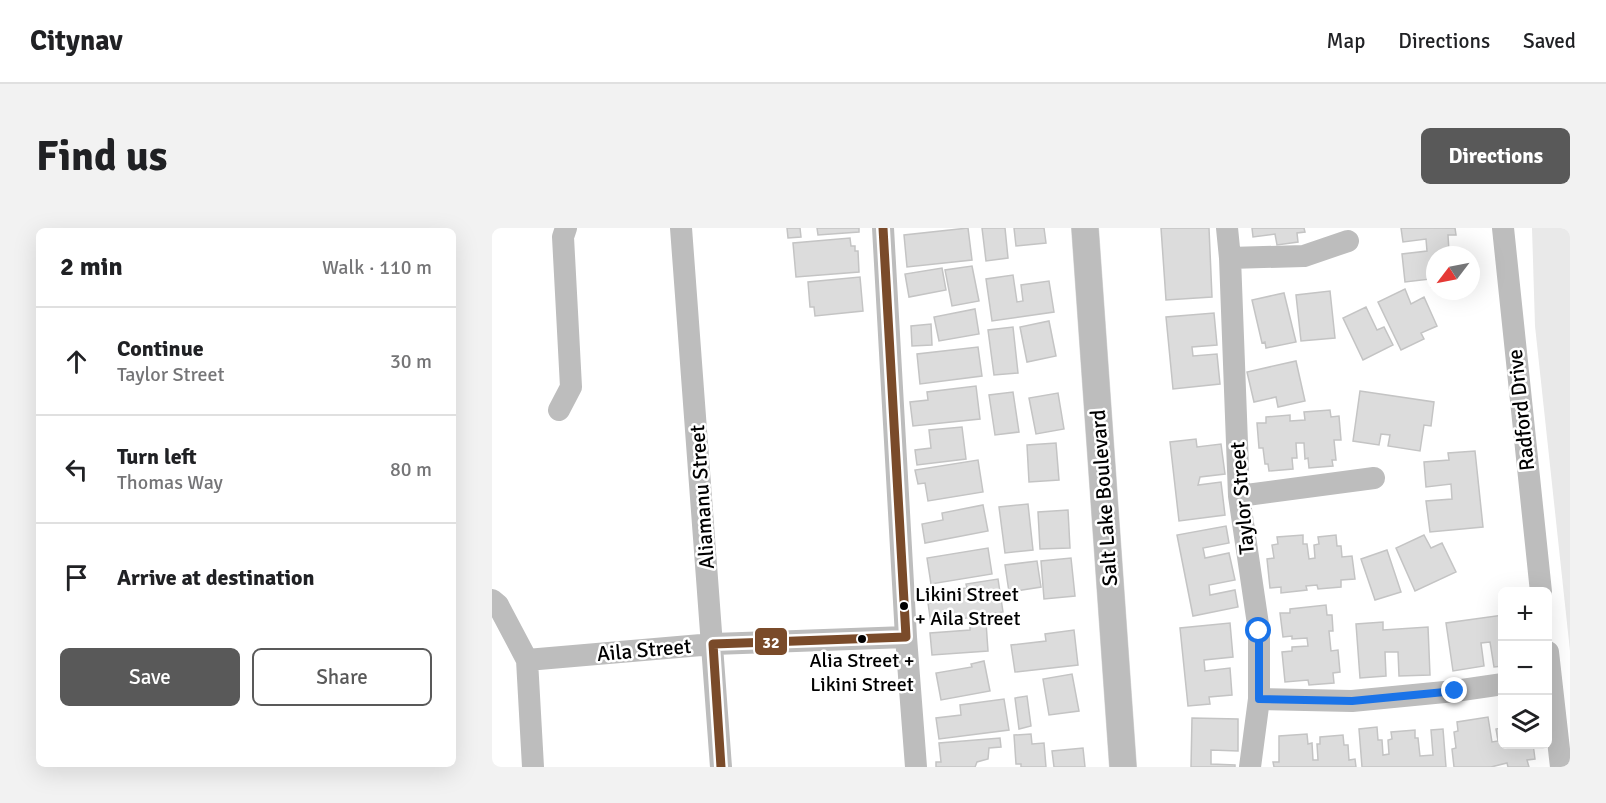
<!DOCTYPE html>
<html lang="en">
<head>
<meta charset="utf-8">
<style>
	:root { --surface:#fff; --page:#f2f2f2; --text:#202124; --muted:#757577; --line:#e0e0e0; --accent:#595959 }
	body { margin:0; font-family:Signika,sans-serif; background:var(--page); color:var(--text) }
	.controls { position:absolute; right:18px; bottom:18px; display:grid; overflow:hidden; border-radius:9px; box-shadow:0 6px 24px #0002 }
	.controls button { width:54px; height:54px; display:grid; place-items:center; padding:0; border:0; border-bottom:2px solid var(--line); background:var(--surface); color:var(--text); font:30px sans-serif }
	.compass { position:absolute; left:934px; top:18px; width:54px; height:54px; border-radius:50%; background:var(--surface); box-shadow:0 6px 24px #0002; rotate:238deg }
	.stop { position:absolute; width:18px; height:18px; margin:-14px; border:4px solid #1a73e8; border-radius:50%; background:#fff }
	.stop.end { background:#1a73e8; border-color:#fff; box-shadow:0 2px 6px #0008 }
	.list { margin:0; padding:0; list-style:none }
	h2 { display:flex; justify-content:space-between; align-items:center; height:78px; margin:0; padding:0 24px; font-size:26px }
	h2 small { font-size:20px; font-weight:400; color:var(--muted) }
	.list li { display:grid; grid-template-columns:39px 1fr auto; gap:18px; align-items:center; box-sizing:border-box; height:108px; padding:0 24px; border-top:2px solid var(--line) }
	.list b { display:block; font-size:22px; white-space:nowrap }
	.list p { margin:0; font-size:20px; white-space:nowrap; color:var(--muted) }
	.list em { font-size:20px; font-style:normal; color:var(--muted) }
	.actions { display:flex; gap:12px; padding:18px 24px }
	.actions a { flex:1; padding:14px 0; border:2px solid var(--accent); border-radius:9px; text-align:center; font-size:21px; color:var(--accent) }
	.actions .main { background:var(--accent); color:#fff }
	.icon { flex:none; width:33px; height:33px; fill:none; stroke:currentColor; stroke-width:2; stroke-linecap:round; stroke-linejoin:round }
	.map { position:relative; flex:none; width:1078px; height:539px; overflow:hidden; border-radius:9px }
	header { display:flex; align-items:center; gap:36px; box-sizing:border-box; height:84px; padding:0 30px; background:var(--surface); border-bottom:2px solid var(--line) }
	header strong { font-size:28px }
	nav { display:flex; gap:33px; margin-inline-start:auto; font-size:21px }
	.intro { display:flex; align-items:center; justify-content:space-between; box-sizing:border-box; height:144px; padding:0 36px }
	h1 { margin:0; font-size:42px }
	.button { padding:15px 27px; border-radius:9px; background:var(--accent); color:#fff; font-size:21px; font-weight:700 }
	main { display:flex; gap:36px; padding:0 36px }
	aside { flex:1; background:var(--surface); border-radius:9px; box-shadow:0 6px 24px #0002 }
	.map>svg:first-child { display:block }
</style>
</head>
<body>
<header>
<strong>Citynav</strong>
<nav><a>Map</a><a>Directions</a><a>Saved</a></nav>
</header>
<div class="intro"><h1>Find us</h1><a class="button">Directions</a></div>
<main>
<aside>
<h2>2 min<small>Walk · 110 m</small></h2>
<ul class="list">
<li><svg class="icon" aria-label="ahead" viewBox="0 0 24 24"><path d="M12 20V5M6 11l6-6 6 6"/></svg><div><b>Continue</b><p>Taylor Street</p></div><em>30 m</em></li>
<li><svg class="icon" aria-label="left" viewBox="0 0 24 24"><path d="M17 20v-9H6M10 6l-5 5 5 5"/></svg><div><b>Turn left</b><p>Thomas Way</p></div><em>80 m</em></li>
<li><svg class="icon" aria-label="arrive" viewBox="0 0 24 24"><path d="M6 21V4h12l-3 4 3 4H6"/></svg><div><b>Arrive at destination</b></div></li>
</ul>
<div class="actions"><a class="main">Save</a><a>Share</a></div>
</aside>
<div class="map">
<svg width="1078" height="539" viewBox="0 0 1078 539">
	<rect width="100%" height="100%" fill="#fff"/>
	<path fill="#e9e9e9" d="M1040,0h38v423l-35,-325z"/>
	<path fill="#dcdcdc" stroke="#c4c4c4" stroke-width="1.5" d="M295,0h13l1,9 -13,1z
		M325,0h42v4l-41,3z
		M476,0l4,32 -65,7 -3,-32z
		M490,0h23l3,30 -22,3z
		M522,0h30l2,15 -30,3z
		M669,0h48l3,69 -46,3z
		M760,0h52l1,4 -8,1 1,9 -21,3 -2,-11 -22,3z
		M909,0h54l1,7h-8l1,17h5v3h-19v32h-4l-1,-8 -25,3 -3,-28 25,-3 -1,-12 -23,3z
		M358,10l1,8h4v5h3l1,21 -63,5 -3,-34z
		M480,38l7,35 -27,5 -7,-36z
		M450,40l4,22 -37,7 -4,-23z
		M521,47l4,27 6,-1 -2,-16 28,-4 5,31 -62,9 -6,-42z
		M368,49l3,34 -48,5 -1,-9h-4l-2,-25z
		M913,61l6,15 13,-7 13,29 -16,7 3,6 -23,11 -23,-48z
		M838,63l5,47 -34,3 -5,-46z
		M792,65l12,49 -30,6 -1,-6 -3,1 -10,-43z
		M874,79l11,23 7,-3 9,18 -30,15 -20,-42z
		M483,81l4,25 -40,7 -5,-24z
		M722,85l3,32 -25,2 1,9 24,-2 3,30 -47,5 -7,-72z
		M557,93l7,35 -29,6 -7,-35z
		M439,96l1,21 -20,1 -1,-20z
		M521,99l5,46 -24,2 -6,-45z
		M486,119l4,29 -62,8 -3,-30z
		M804,133l9,40 -27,6 -2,-10 -22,5 -7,-30z
		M484,158l4,33 -67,7 -3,-24 18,-2 -1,-8z
		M868,163l74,11 -3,24 -7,-1 -4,26 -32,-5 2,-11 -9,-1 -2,11 -26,-4z
		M521,164l6,40 -24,3 -6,-40z
		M566,165l6,36 -28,5 -7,-36z
		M838,182l1,7 8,-1 2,24h-7l2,20h-4l1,6 -24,2 -1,-10 -3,1 -1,-16h-8l1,15h-5l1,11 -24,2 -1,-7h-3l-2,-16h-4l-2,-25h9v-6l24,-2v6l15,-1 -1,-8z
		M470,199l4,32 -49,6 -2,-15 16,-2 -2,-18z
		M704,211l1,8 24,-3 4,30 -25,3 -2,8 23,-3 4,33 -46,6 -9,-79z
		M564,215l3,37 -30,2 -2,-37z
		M983,223l8,76 -53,5 -4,-31 26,-2 -1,-15 -25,3 -2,-25 25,-2 -1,-7z
		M486,232l5,32 -55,9 -3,-18 -7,1 -3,-14z
		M536,276l5,46 -28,3 -6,-46z
		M491,277l5,26 -63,12 -3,-19 21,-4 -1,-7z
		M576,282l2,38 -30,1 -2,-37z
		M734,298l3,17 -26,5 2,10 24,-5 6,27 -26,5 1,10 25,-5 3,17 -45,9 -16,-81z
		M811,307v9h4l2,15 6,-1 -1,-13 5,-1 -1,-7 18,-2 1,11h4l1,11 10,-1 3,23 -14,1v7l-23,2 -1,-4 -11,1 1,4 -26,3v-6l-11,1 -3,-29 7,-1 -2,-13 6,-1 -1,-7z
		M932,307l7,13 11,-5 14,29 -41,19 -19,-43z
		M496,320l4,26 -61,10 -4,-26z
		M895,322l14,42 -26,8 -14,-41z
		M579,330l4,38 -31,3 -3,-38z
		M545,333l4,26 -32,5 -4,-27z
		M506,351l5,33 -72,12 -3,-21 26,-4 -1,-9 14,-2 -1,-4z
		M834,377l1,10h5l1,16h-4l2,20 7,-1 2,22 -7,1 1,10 -25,2 -1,-5 -23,2 -3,-30 10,-1v-4l16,-1 -1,-8 -15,1v-3l-9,1 -3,-24h10v-4z
		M1011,387v51l-9,1 -4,-25 -9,1 3,23 -31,5 -7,-48z
		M494,394l2,29 -56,4 -2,-22 40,-3v-7z
		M891,394v8l45,-3 2,48 -31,1 -1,-24h-13l1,24 -26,2 -4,-54z
		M738,395l3,34 -29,3 1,11 25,-3 2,27 -23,2 1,7 -22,2 -8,-78z
		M582,402l4,35 -63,7 -4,-27 35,-4 -1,-7z
		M492,433l6,30 -49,9 -5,-27 36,-6 -1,-3z
		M580,446l7,37 -30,4 -6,-36z
		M535,468l4,30 -12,3 -4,-31z
		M512,471l5,31 -70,9 -3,-21 25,-3 -1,-10z
		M996,489l4,25 6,-1 -2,-12 5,-1v-7h2v23h30l2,15 -8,1 2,7h-21l-1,-4 -16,4h-37l-2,-18 4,-1 -2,-16 4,-1 -1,-9z
		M700,490l46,1v32l-27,-1v14l24,1v2h-44z
		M885,499l1,13h4l1,15 6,-1 -1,-14 4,-1 -1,-7 24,-2v8h3l2,18 13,-1 -2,-25 12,-1 3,38h-84l-3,-38z
		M539,506l1,10 12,-1 2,24h-25v-3h-5l-2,-29z
		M815,506l1,10 4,-1 1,17h5l-1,-16h3v-7l23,-2 1,10h4l1,15 6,-1 1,8h-82l-1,-5h6v-26z
		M508,510l1,9 -12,1 -1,11 -11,3 -2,5h-39v-5h5l-2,-19z
		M591,520l2,19h-31l-2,-16z"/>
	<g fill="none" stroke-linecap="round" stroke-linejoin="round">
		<defs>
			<path id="major" d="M593,0l38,539"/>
		</defs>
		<use href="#major" stroke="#dbdbdb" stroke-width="28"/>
		<path stroke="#bdbdbd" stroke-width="22" d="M189,0l40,539
			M391,0l23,409 10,130
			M735,0l3,30 9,238 20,135v68l-9,68
			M1011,0l38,364
			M738,30l74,-2 44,-15
			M67,182l12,-23 -8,-150 3,-9
			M747,268l135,-18
			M0,372l6,5 29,55 6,107
			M1056,424l13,115
			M35,432l186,-16 193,-7
			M767,471l93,2 103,-10 48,-7"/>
		<use href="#major" stroke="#bdbdbd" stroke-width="27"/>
		<defs>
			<path id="bus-1" d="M229,539l-8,-123 193,-7 -23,-409"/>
		</defs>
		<use href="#bus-1" stroke="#fff" stroke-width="14"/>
		<use href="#bus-1" stroke="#7a4b2a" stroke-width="9"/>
	</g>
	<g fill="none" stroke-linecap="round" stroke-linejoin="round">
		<path stroke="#1a73e8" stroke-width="8" d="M767,403v68l93,2 103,-10"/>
	</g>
	<g fill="#000" stroke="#fff" stroke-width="2">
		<circle cx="412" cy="378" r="5"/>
		<circle cx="370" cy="411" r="5"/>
	</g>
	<g text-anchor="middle" stroke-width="5" stroke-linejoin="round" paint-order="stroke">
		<g font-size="20" fill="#000" stroke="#fff" text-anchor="start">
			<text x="423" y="373">Likini Street<tspan x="423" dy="24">+ Aila Street</tspan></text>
			<text x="370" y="439" text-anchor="middle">Alia Street +<tspan x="370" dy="24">Likini Street</tspan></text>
		</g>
		<g font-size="21" fill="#000" stroke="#fff">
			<text transform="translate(1029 182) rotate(-96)" y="7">Radford Drive</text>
			<text transform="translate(210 269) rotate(-94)" y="7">Aliamanu Street</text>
			<text transform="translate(612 270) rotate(-94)" y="7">Salt Lake Boulevard</text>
			<text transform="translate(750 270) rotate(-95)" y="7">Taylor Street</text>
			<text transform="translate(152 422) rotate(-5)" y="7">Aila Street</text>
		</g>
	</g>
	<rect stroke="#fff" stroke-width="2" x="262" y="399" width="34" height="29" rx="6" fill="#7a4b2a"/>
	<g font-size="16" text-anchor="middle" font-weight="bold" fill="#fff">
		<text x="279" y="420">32</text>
	</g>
</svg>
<div class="controls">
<button>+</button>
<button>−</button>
<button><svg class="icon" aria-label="layers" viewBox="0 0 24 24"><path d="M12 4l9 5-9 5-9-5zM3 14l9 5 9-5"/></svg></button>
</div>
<svg class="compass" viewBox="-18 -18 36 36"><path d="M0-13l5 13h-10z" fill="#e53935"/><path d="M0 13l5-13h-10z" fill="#757577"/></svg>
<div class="stop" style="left:767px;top:403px"></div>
<div class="stop end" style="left:963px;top:463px"></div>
</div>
</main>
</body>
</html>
